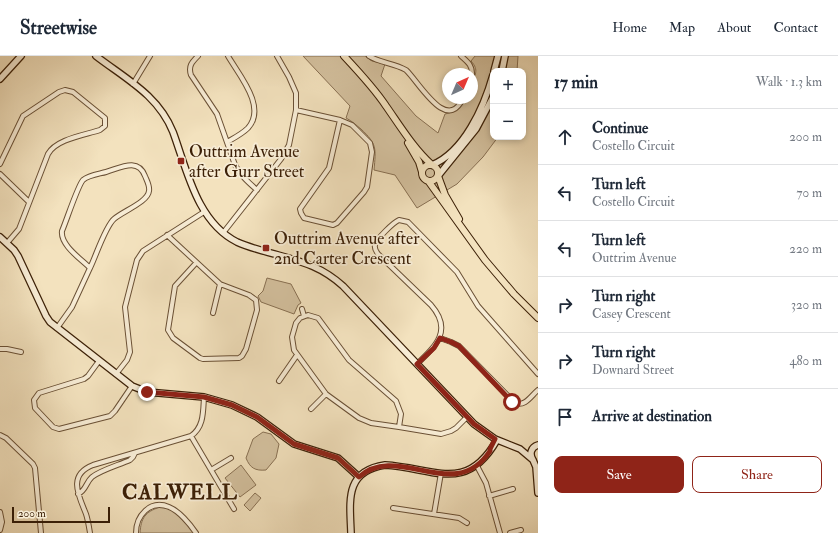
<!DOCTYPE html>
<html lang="en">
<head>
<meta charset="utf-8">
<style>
	:root { --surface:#fff; --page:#f2f2f3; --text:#1f2937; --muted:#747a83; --line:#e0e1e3; --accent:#8f2418 }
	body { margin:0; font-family:"IM FELL Double Pica",serif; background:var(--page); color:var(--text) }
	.controls { position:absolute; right:12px; top:12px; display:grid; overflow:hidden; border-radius:8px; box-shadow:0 2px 6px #0003 }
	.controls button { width:36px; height:36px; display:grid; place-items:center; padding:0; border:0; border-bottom:1px solid var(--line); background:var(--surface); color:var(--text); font:20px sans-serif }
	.compass { position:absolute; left:442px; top:12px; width:36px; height:36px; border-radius:50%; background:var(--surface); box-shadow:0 2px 6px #0003; rotate:44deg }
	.scale { position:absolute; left:12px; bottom:10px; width:98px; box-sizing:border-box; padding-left:4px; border:2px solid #3c2007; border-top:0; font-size:11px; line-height:14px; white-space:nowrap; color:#3c2007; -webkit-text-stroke:3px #f7ecd5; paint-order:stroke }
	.stop { position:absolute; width:12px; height:12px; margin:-9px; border:3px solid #8f2418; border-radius:50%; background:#fff }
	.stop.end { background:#8f2418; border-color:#fff; box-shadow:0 1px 4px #0008 }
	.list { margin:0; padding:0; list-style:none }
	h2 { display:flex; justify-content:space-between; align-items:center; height:52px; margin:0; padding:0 16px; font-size:17px }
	h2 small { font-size:13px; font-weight:400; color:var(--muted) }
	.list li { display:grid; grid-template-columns:26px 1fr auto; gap:12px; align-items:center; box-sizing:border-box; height:56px; padding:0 16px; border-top:1px solid var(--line) }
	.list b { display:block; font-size:15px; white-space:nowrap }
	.list p { margin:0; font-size:13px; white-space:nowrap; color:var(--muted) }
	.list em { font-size:13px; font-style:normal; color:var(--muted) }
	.actions { display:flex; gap:8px; padding:12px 16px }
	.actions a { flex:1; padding:9px 0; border:1px solid var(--accent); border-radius:8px; text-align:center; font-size:14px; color:var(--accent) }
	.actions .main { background:var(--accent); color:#fff }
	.icon { flex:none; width:22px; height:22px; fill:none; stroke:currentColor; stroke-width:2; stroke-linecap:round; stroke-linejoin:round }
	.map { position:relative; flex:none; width:538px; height:477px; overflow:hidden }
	header { display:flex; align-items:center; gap:24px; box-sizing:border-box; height:56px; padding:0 20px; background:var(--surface); border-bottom:1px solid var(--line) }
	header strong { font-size:19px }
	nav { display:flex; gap:22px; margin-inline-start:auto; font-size:14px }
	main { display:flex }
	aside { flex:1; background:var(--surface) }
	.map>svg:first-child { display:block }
</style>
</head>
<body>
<header>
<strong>Streetwise</strong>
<nav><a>Home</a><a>Map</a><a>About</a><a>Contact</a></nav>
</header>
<main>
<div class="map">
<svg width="538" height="477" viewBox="0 0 538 477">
	<rect width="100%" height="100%" fill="#f3e2be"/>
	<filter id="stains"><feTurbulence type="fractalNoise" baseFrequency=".005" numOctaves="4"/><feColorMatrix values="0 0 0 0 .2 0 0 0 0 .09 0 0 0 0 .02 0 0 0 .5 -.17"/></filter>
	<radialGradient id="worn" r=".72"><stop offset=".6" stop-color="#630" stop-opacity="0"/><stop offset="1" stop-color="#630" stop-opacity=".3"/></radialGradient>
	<path fill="#d4c19f" stroke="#887053" d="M303,0h62l7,5 13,3 -4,12 35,40 22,17 7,-19c12,-3 15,-4 21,-16h6c0,-4 -1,-9 0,-13 2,-11 8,-14 -1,-24l4,-5h43l-1,15h-24v66h5l-15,20 -26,27 -40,24 -22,-33 -21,-5c2,-22 3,-26 -13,-41 -5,-4 -9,-8 -15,-11l4,-12z
		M267,222l24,6 10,19 -3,2 -4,9 -33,-12 -3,-6 5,-5z
		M263,376l8,2 8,10 -3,14 -10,12c-11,1 -16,-2 -20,-12l7,-19z
		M241,409l15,20 -16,12 -15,-19z
		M255,437l6,5 -11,13 -6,-6z
		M160,451l9,1 7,5 19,20h-55c1,-15 5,-21 20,-26z"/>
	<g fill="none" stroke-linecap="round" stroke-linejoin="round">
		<defs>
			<path id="street" d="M198,0c-6,6 -10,10 -7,19l26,39 18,51c6,11 13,17 22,25
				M369,0c11,7 25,7 37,14 13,12 41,64 57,28
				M461,0c7,6 12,10 11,20
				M133,28l17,-28
				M296,54l44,10 12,5 18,18 2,9 -5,35 -3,5 -27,31 -4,2 -29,-7 -3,-5 -1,-4 29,-41 11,-48
				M227,86c7,-4 15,-8 21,-14 19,-21 -9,-53 -20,-72
				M0,108l23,-48 36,-24 6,-2 8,2 32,26v8l-5,4c-15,5 -44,9 -52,24l-29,75 -12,14
				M0,118l29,28
				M223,177l58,-74 8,-14 7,-35v-17l-7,-16 -12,-21
				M167,179l53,49 29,11 7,5 1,10 -11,39 -4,7 -3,2 -36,1 -3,-1 -27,-20 -5,-8 7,-44 21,-23
				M302,253l2,7
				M213,257l7,-29
				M57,272l15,-21 18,-39c-9,-9 -30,-23 -28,-37 4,-9 16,-46 21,-51 6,-5 16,-6 23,-8 14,-4 32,-15 39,4 2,5 5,10 4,15 -1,11 -26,20 -35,28 -9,8 -18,37 -24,49
				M440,282l11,4 8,4 56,57c10,4 16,-7 23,-13
				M0,293h7l14,3
				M99,305l-11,15 -4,3 -45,14 -5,7 1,8 18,19 6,2 51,-13 5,-5 17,-25
				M417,308c19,-18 36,-34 14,-59l-53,-51c-2,-3 -4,-5 -3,-9 1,-6 19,-23 24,-25l9,2 49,50 21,34 60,68
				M116,318l11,-14 3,-8 -5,-45 12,-47 6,-9 61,-39
				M279,325l18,-26
				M311,353l15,-15
				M399,371l2,-13 -5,-13 -47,-41 -31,-42 -10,-3 -8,3 -4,5 -4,14 2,13 32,44 33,24 12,5 28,4 42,7 10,-3 5,-3 11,-11
				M0,379l6,3 27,26 2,4 6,65
				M191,380l43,73
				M477,410l9,17 14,50
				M211,414l20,-12
				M78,438c8,-3 8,-12 14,-17 9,-7 27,-12 38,-17l3,-3 2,-4
				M489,440l24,-7
				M393,452l66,10 8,5
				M0,456l2,10 -2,8
				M434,458l7,-41
				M90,477c-1,-6 -2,-13 -4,-19 -7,-18 -19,-39 7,-49l98,-29c13,-9 12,-24 13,-39
				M136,477c0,-17 14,-34 33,-26 10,4 21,17 27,26
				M510,477l11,-3"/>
			<path id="secondary" d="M96,0c30,23 62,39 77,76 14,38 24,90 64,110 13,6 27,9 41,13 25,7 44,12 65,31l131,138 21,15 25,10 13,11
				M494,15l4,-15
				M502,15l3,-15
				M0,23l21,-23
				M432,109c32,-13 52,-58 61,-90
				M438,120l38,-47 17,-32
				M0,181l14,13 4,6 28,60 4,6 82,64 15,6 57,5 28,8 25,12 37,27 44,14 21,19
				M533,404l3,7 2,26
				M533,404c-4,-6 -2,-13 5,-15
				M351,477c-1,-31 -7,-62 34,-68 50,3 81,29 112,-25"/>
			<path id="primary" d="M344,0c15,16 30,32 42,50 14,20 28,43 46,59
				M408,87l11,19 3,10
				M422 117a8 8 0 1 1 16 0a8 8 0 1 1-16 0Z
				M438,120l7,19 14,24
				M429,126l56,78 29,34 24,24"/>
		</defs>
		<use href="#street" stroke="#6a5035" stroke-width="6"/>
		<use href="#secondary" stroke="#3c2007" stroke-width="8"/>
		<use href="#primary" stroke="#3c2007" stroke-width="8"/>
		<use href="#street" stroke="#f7ecd5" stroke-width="4"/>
		<use href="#secondary" stroke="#f7ecd5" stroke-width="5.5"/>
		<use href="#primary" stroke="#f3e2be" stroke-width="6"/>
	</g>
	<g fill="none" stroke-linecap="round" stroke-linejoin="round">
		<path stroke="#8f2418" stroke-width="5" d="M147,336l57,5 28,8 25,12 37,27 44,14 21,19c39,-35 96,28 131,-26v-2l5,-10 -21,-15 -57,-60 17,-16 6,-10 11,4 8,4 53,56"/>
	</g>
	<g fill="#8f2418" stroke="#f7ecd5" stroke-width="1.5">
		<rect x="177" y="101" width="8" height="8" rx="2"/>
		<rect x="262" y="188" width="8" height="8" rx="2"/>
	</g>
	<g text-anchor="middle" stroke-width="3.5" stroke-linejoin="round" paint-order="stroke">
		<g font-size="17" fill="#3c2007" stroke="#f7ecd5" text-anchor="start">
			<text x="189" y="101">Outtrim Avenue<tspan x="189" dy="20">after Gurr Street</tspan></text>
			<text x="274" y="188">Outtrim Avenue after<tspan x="274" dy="20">2nd Carter Crescent</tspan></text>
		</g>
		<g font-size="21" font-weight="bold" letter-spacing="1" fill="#3c2007" stroke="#f7ecd5">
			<text x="180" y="443">CALWELL</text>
		</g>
	</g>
	<rect width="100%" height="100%" filter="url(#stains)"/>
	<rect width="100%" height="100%" fill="url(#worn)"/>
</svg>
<div class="controls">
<button>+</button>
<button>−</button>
</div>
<svg class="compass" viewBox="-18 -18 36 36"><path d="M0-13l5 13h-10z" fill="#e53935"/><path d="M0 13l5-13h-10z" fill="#747a83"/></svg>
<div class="scale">200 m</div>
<div class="stop" style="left:512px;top:346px"></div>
<div class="stop end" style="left:147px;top:336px"></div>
</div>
<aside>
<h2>17 min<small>Walk · 1.3 km</small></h2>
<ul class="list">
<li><svg class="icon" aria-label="ahead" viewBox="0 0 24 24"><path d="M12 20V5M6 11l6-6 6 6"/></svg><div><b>Continue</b><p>Costello Circuit</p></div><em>200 m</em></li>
<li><svg class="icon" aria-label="left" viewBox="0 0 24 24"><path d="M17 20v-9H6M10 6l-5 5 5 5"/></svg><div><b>Turn left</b><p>Costello Circuit</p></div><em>70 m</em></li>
<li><svg class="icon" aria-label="left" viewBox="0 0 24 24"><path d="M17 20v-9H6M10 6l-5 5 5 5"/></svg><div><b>Turn left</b><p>Outtrim Avenue</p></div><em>220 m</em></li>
<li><svg class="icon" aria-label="right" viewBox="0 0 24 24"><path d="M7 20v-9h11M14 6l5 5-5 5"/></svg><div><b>Turn right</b><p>Casey Crescent</p></div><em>320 m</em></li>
<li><svg class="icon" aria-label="right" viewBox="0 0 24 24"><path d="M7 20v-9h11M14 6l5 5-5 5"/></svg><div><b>Turn right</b><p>Downard Street</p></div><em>480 m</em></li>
<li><svg class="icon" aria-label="arrive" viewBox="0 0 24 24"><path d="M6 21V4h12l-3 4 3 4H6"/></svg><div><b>Arrive at destination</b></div></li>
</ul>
<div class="actions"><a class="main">Save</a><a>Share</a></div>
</aside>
</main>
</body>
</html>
